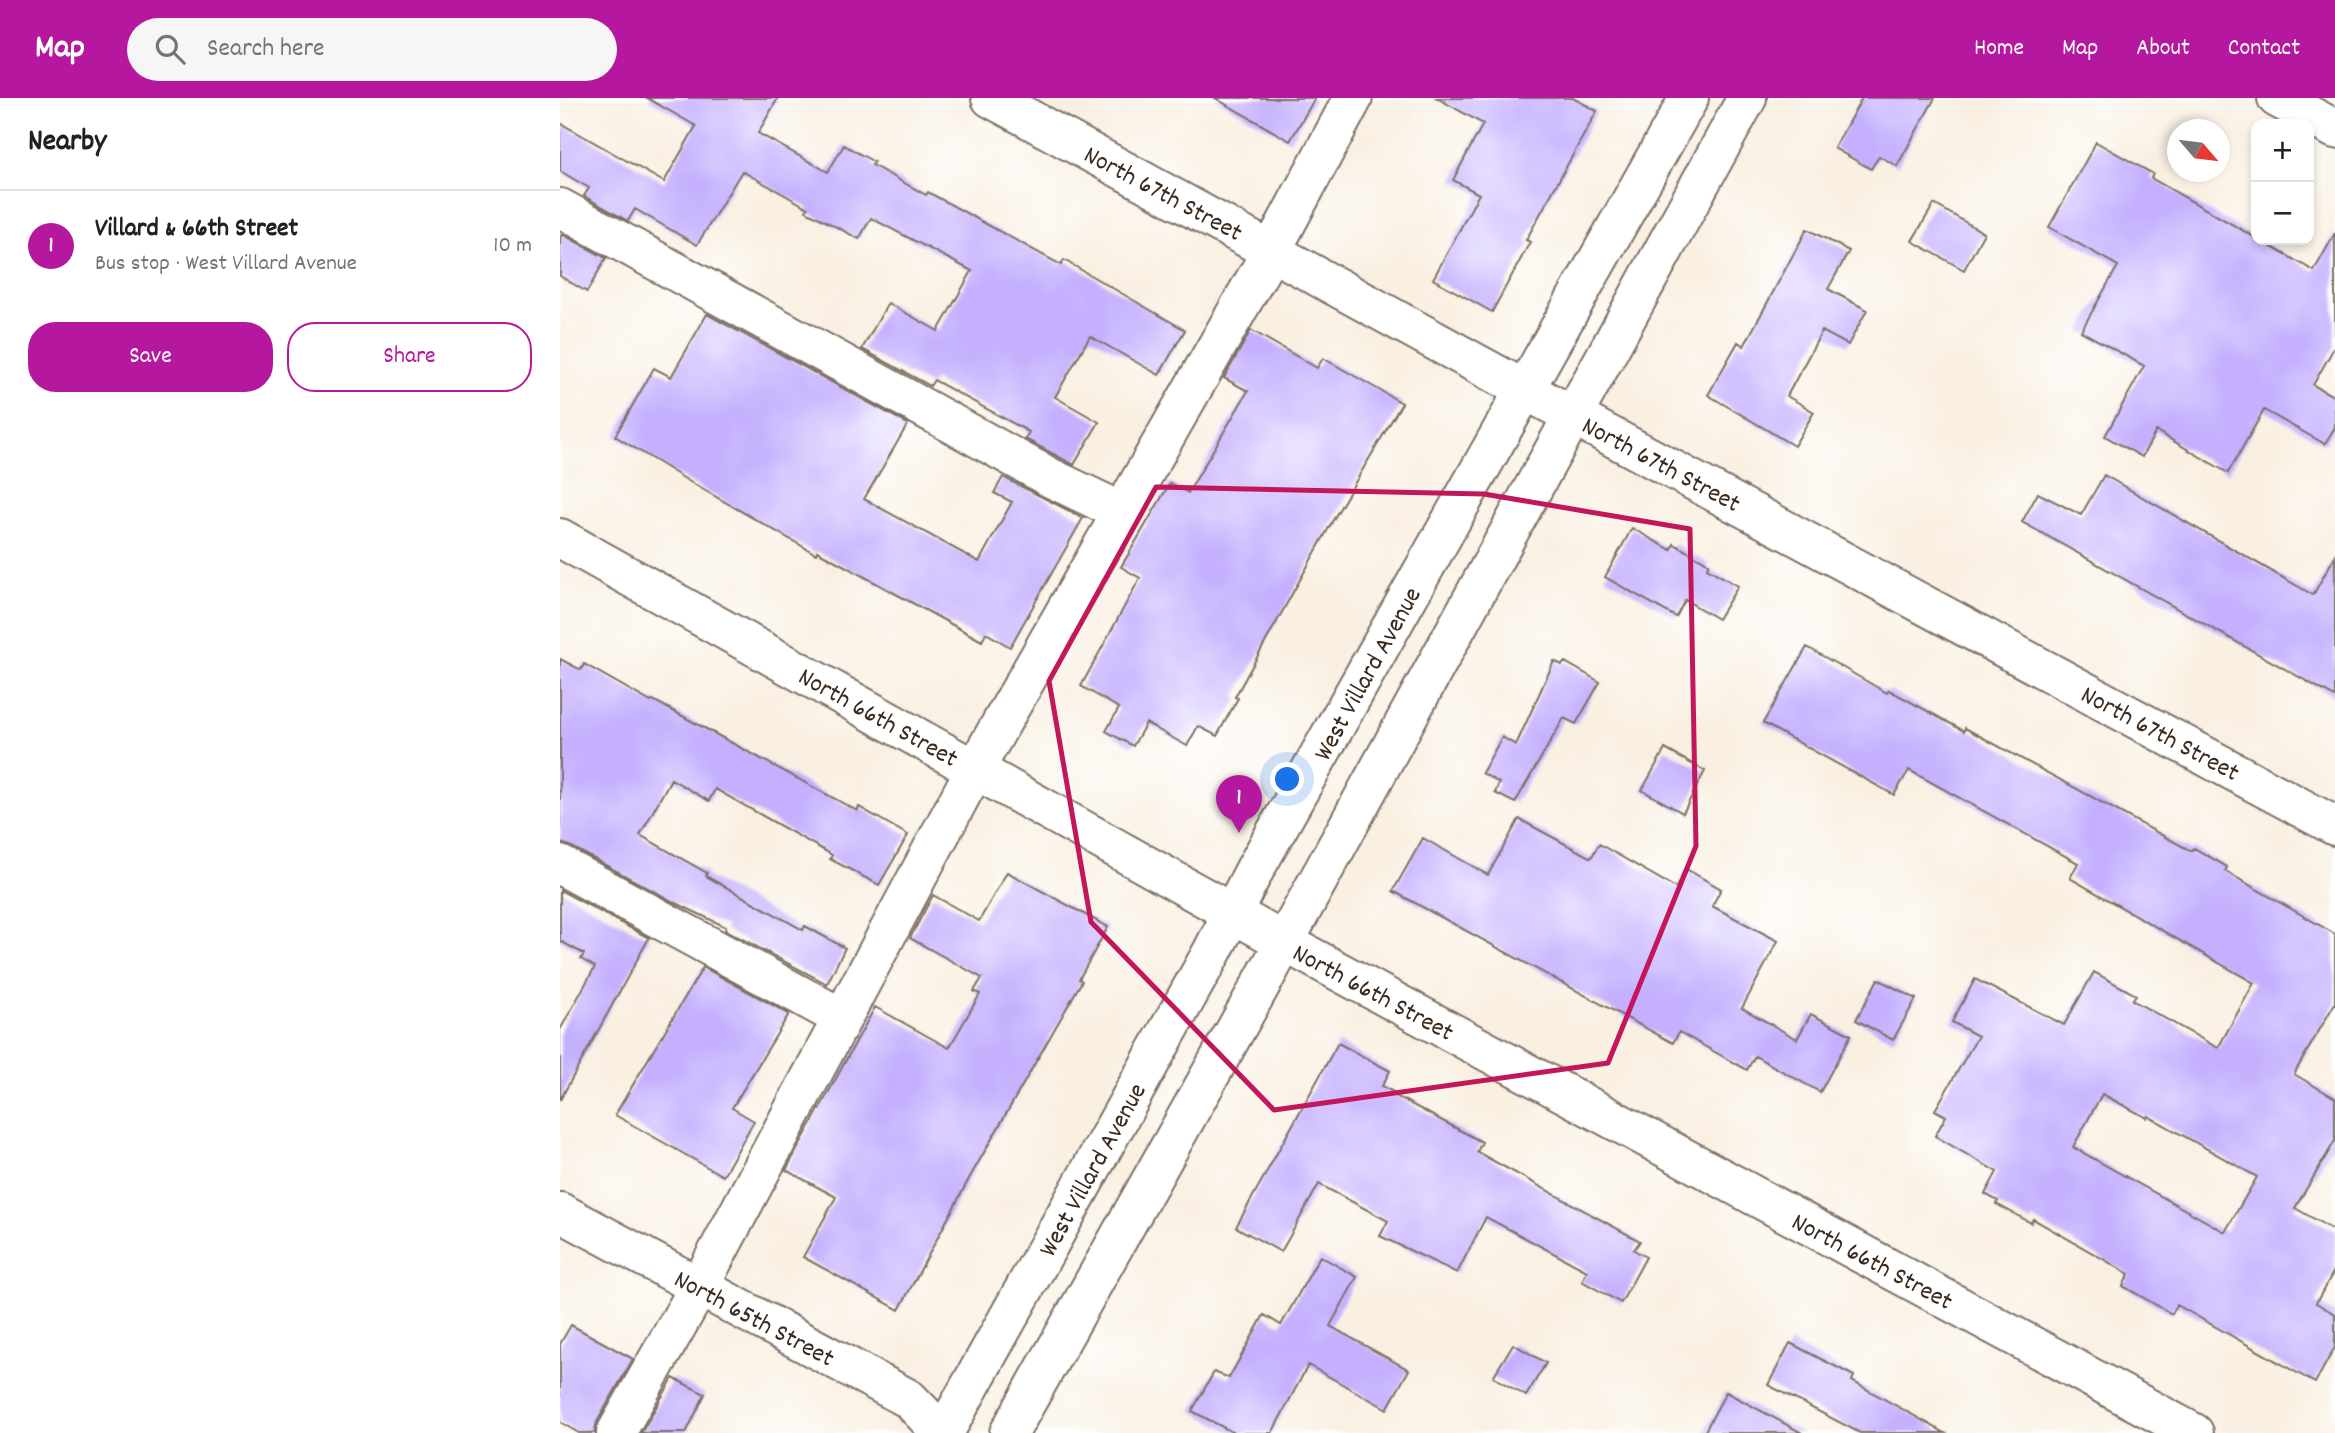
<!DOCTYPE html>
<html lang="en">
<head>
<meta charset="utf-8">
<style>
	:root { --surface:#fff; --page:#f6f6f6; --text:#202124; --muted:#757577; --line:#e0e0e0; --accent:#b5179e }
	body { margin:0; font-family:Dekko,sans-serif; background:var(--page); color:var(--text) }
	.controls { position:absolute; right:21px; top:21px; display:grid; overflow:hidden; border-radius:14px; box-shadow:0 4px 10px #0003 }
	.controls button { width:63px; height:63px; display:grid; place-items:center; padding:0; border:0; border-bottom:2px solid var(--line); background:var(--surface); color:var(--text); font:35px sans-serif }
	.compass { position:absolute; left:1607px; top:21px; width:63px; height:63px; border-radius:50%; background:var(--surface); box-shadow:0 4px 10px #0003; rotate:118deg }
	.you { position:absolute; left:728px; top:682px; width:24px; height:24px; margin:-18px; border:5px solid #fff; border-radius:50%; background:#1a73e8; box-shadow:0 0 0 10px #1a73e833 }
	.badge { display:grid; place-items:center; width:46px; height:46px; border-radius:50%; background:var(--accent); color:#fff; font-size:23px; font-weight:700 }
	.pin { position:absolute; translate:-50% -58px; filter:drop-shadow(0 2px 4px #0008) }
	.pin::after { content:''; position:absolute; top:37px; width:24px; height:21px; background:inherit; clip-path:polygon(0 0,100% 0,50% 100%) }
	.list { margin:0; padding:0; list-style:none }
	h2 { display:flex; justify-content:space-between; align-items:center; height:91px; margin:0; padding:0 28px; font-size:30px }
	h2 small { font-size:23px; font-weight:400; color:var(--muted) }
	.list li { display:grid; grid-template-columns:46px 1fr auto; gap:21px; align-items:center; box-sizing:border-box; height:112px; padding:0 28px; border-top:2px solid var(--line) }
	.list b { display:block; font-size:26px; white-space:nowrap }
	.list p { margin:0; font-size:23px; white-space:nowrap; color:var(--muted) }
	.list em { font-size:23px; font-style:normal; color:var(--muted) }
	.actions { display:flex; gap:14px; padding:21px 28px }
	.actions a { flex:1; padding:16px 0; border:2px solid var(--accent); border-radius:28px; text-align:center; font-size:24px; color:var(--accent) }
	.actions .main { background:var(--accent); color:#fff }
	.icon { flex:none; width:38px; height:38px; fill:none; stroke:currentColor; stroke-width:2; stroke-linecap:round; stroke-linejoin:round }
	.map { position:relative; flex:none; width:1775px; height:1335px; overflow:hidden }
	header { display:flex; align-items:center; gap:42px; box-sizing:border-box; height:98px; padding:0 35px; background:var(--accent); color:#fff }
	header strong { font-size:33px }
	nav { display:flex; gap:38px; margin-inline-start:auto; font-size:24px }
	.search { width:490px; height:63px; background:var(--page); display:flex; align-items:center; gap:18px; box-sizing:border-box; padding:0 24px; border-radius:38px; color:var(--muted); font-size:26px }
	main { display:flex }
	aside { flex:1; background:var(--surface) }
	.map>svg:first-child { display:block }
</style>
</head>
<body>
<header>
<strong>Map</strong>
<div class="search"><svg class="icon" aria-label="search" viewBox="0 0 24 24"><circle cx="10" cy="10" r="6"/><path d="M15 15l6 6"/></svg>Search here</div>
<nav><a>Home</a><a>Map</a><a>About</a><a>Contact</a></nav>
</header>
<main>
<aside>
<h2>Nearby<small></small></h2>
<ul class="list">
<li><span class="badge">1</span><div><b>Villard &amp; 66th Street</b><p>Bus stop · West Villard Avenue</p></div><em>10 m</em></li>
</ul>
<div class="actions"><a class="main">Save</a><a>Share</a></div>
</aside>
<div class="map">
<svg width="1775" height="1335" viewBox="0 0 1775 1335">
	<rect width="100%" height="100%" fill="#fff"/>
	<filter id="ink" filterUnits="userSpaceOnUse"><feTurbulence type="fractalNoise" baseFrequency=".0143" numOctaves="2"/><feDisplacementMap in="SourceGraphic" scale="14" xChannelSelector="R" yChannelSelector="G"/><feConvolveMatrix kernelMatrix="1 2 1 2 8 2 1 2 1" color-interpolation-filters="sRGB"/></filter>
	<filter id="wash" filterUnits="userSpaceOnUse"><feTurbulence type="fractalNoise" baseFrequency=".00686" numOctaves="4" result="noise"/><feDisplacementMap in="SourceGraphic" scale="28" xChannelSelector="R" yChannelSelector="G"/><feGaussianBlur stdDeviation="1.57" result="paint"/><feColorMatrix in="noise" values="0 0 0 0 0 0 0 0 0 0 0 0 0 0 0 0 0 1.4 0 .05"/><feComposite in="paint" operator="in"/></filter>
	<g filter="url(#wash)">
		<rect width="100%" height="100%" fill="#f9f0e2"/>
		<g id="blocks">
			<path fill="#c4b0fe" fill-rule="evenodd" d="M87,0h131l-20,35 70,39 16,-27 30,17 -2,3 54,30 2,-3 133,73 3,-5 121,70 -26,45 -69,-39 -35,61 44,25 -25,43 -49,-26 4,-7 -95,-52 -4,6 -68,-37 26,-46 50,28 34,-60 -101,-53 -12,21 -53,-28 2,-3 -66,-37 -45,74 -62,-36 -7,12 -44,-25 5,-8 -29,-17v-48l104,59 32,-56z
				M655,0h100l-25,43z
				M877,0h136l24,13 -71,129 4,2 -38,70 -59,-33 46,-85 -26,-14 30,-56z
				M1302,0h73l-38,68 -18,-10 -8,13 -37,-21z
				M1536,44l57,32 -2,4 163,93 21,-38v113l-22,39 22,12v30l-10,17 -61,-34 -36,63 -72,-42 -14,26 -37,-21 39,-70 -63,-35 37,-65 -69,-39z
				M1374,106l50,29 -20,37 -52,-29z
				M1247,131l42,22 -21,38 39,21 -19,35 -26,-14 -35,65 27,16 -20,34 -86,-51 30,-53 6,4z
				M2,136l44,24 -19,34 -27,-16v-38z
				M147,216l201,110 -44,75 115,63 33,-60 -18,-9 9,-16 80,41 -73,129 -24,-14 -4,8 -150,-82 -15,-8 -1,3 -126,-72 -75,-46 39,-68 17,9z
				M691,232l66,38 6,-10 79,45 -65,110 -102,184 3,1 -21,38 -19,-10 -11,20 -41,-23 -13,23 -27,-15 13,-23 -38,-22 59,-108 -19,-11 49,-84 18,10 60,-102 -24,-13z
				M1544,377l209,120 22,-39v141l-313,-175 16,-29 43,22z
				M1072,430l39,22 3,-6 35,20 -2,4 31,18 -20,33 -33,-19 -9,17 -71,-40z
				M1247,549l80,46 2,-3 75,41 1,-3 226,123 3,-3 33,19 -2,4 110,63v69l-41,71 41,24v43l-40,67 40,23v38l-19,34 19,11v33l-20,36 -138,-78 -5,9 -49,-28 6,-12 -96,-55 -2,4 -35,-19 2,-3 -13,-7 12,-22 -62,-36 11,-20 -11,-6 43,-74 -26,-14 23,-43 89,46 30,-53 42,23 -4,5 86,48 36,-65 -184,-105 8,-15 -169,-93 -15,25 -131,-72zM1542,996l45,24 1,-2 109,61 -32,55 -152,-85z
				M0,561l21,11 3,-6 67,38 2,-2 204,111 2,-4 49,28 -29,50 -49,-26 2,-4 -117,-66 -6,12 -38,-22 -31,56 67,38 -1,3 97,54 2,-4 40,22 -18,36 -102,-54 1,-3 -56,-27 -100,-54 -10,-3z
				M994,563l8,4 3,-3 35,20 -24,42 -12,-6 -49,85 -20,-10 4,-10 -17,-10 20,-36 14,8z
				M1105,651l40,22 -22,42 -41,-23z
				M959,721l72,39 8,-14 77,44 10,-19 35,20 -9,17 66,35 -36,67 55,31 14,-25 40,21 -31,57 -65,-36 -8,14 -68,-38 -6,11 -280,-152 30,-53 65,37z
				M447,774l101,55 -29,52 3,2 -112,196 -71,133 -96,-53 33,-60 -50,-27 89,-163 74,41 31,-54 -6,-3 8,-13 -72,-40 23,-43 46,26z
				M0,792l89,48 -89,162v-70l35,-63 -14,-8 3,-5 -24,-13z
				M143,869l86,47 -57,94 22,13 -31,55 -108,-61z
				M1318,881l38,20 -23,41 -37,-20z
				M778,945l52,28 -8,15 13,7 -1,2 88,47 -5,10 163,89 -6,9 12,7 -25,46 -39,-22 5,-10 -101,-54 -29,56 -77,-37 8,-15 -69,-37 -38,68 -45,-25z
				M760,1158l37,21 -27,49 79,44 -22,39 -79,-44 -36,68h-38l-42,-22 22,-39 15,6 35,-63 17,10z
				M11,1227l62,34 -36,63 -3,11h-15l-19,-11v-78z
				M1230,1245l64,33 -2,5 93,52h-85l-92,-48z
				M953,1246l33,19 -20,33 -33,-19z
				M113,1280l32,16 -19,39h-45z
				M1166,1294l76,41h-98z"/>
		</g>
	</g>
	<g filter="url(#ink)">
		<use href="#blocks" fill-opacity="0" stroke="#7e6f63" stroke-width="2"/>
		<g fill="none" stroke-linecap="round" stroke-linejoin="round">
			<defs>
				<path id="minor" d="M431,0l534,292 810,436
					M1717,0l58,31
					M0,110l491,270 71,34
					M0,440l724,404 910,491
					M0,767l282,153
					M0,1114l349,187 33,34
					M56,1335l83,-146 276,-518 297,-519 81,-152
					M384,1335l268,-481 43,-83 434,-771
					M449,1335l254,-452 484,-883"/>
			</defs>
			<use href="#minor" stroke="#7e6f63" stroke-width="42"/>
			<use href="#minor" stroke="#fff" stroke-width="38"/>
		</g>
	</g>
	<path fill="none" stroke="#c2185b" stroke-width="5" stroke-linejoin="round" d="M596,389l328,7 206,35 6,317 -88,217 -334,47 -183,-188 -42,-241z"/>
	<g text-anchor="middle" stroke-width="6" stroke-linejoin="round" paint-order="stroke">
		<g font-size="26" fill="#3b2a1e" stroke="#fff">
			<text transform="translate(604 94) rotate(28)" y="9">North 67th Street</text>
			<text transform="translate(1102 365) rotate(28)" y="9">North 67th Street</text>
			<text transform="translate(806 575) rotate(-61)" y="9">West Villard Avenue</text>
			<text transform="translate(319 618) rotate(29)" y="9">North 66th Street</text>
			<text transform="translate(1601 634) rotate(28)" y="9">North 67th Street</text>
			<text transform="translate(814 893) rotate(28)" y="9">North 66th Street</text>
			<text transform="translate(531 1071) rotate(-61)" y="9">West Villard Avenue</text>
			<text transform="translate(1313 1162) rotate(28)" y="9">North 66th Street</text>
			<text transform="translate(195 1219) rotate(28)" y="9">North 65th Street</text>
		</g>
	</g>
</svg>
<div class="controls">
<button>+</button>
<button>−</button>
</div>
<svg class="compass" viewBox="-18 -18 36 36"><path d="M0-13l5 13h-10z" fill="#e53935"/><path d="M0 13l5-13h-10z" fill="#757577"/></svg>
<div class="you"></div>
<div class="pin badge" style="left:679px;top:735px">1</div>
</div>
</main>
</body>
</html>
